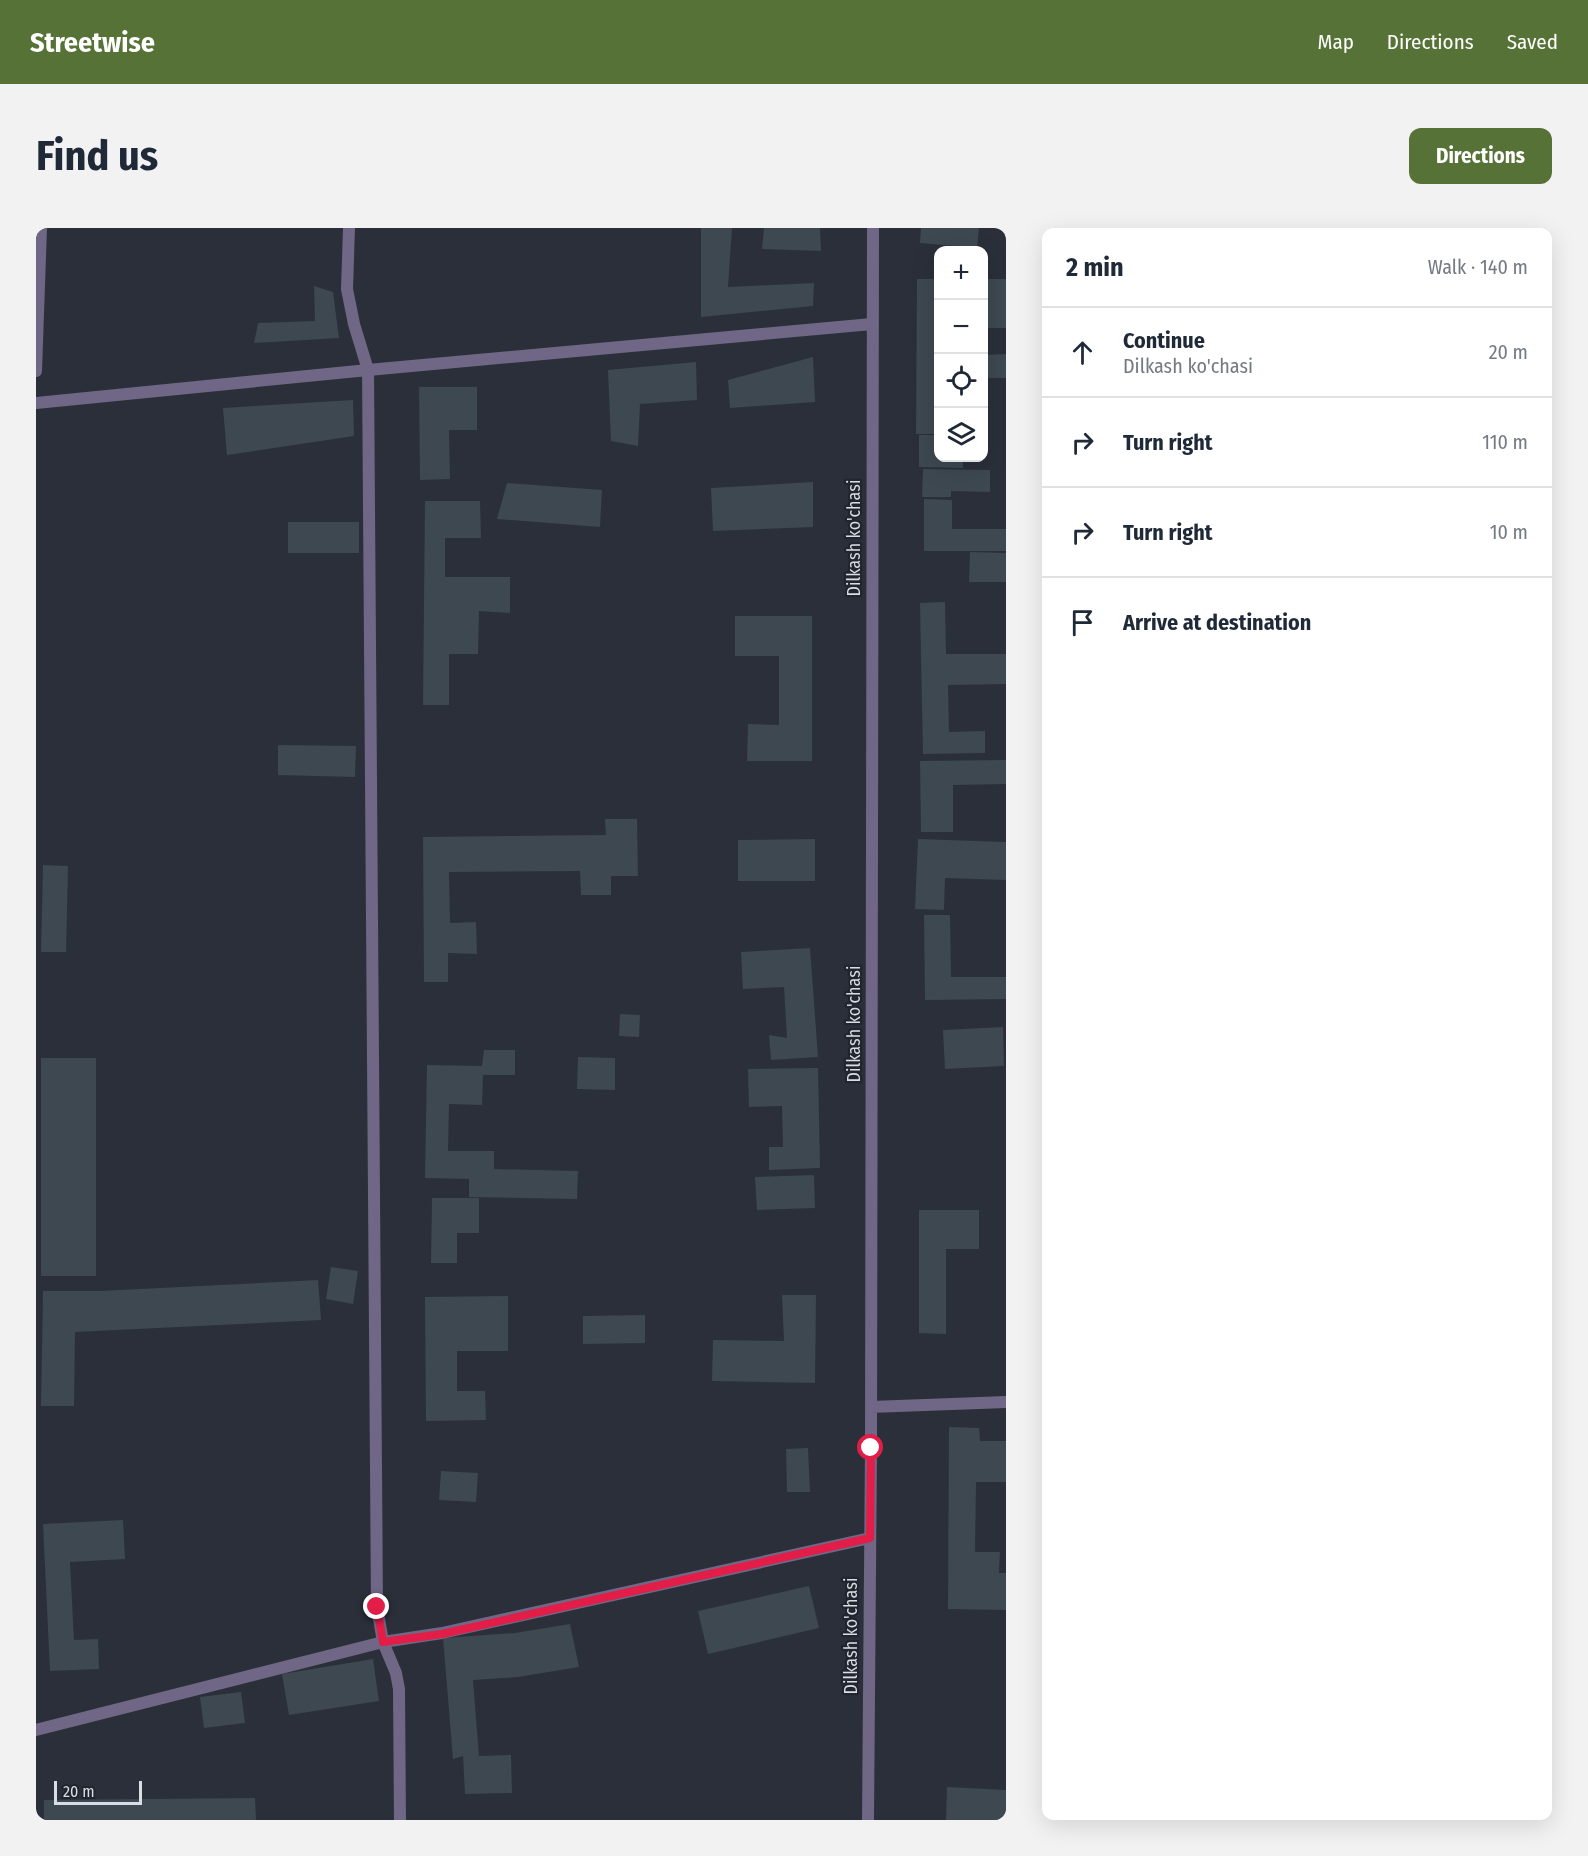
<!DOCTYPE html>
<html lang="en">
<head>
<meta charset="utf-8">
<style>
	:root { --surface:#fff; --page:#f2f2f3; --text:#1f2937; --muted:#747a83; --line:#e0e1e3; --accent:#567236 }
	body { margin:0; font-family:"Fira Sans Condensed",sans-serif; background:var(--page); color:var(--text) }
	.controls { position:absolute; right:18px; top:18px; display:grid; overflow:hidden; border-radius:12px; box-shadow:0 6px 24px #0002 }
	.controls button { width:54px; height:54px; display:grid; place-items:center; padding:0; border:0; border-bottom:2px solid var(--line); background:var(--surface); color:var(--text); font:30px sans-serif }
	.scale { position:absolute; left:18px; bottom:15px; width:88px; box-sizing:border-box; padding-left:6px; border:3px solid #dadde3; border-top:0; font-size:16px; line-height:21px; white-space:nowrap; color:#dadde3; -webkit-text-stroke:4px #21252f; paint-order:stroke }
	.stop { position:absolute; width:18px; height:18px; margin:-14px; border:4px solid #e11d48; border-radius:50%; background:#fff }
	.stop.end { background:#e11d48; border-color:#fff; box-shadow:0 2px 6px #0008 }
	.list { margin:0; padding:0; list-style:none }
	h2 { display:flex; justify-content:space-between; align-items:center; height:78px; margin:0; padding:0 24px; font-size:26px }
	h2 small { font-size:20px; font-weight:400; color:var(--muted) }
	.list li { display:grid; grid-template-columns:39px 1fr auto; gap:18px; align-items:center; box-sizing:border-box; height:90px; padding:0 24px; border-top:2px solid var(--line) }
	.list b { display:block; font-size:22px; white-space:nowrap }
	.list p { margin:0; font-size:20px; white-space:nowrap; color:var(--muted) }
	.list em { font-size:20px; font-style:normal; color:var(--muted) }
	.icon { flex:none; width:33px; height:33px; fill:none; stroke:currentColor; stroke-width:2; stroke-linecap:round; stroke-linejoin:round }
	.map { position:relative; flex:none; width:970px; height:1592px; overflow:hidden; border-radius:12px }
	header { display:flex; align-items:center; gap:36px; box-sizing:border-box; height:84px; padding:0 30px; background:var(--accent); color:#fff }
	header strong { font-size:28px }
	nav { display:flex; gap:33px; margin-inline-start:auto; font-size:21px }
	.intro { display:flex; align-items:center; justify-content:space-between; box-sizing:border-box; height:144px; padding:0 36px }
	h1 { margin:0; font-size:42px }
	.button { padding:15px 27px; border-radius:12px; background:var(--accent); color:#fff; font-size:21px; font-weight:700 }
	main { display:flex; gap:36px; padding:0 36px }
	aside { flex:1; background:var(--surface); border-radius:12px; box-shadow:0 6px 24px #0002 }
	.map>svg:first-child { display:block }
</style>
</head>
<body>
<header>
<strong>Streetwise</strong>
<nav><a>Map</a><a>Directions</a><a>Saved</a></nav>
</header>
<div class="intro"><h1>Find us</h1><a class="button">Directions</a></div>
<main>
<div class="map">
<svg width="970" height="1592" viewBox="0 0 970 1592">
	<rect width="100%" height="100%" fill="#2b2f3a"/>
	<path fill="#3d4851" d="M665,0h31l-4,59 86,-4 -1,23 -112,11z
		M728,0h56l1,23 -59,-2z
		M885,0h58l-2,20 -57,-5z
		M881,51h22v155h-23z
		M948,51h22v49h-22z
		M278,58l19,6 6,46 -85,5 4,-20 57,-2z
		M970,126v24h-22v-23z
		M777,129l2,45 -85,6 -2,-28z
		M660,134l1,38 -57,4 -2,42 -27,-5 -3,-71z
		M383,159h58v43h-28l1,49 -30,1z
		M317,172l1,36 -127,19 -4,-47z
		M883,207h20v23h24v10l-44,-1z
		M887,241l67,1v22l-39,-1v6h-29z
		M777,254v45l-100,4 -2,-43z
		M471,255l95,7 -2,37 -103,-8z
		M888,271l28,1v29h54v22h-82z
		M389,273h55l1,37h-36v39h65v36l-31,-2 -1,43h-29v51h-26z
		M252,294h71v31h-71z
		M934,324l36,1v29h-37z
		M909,374l1,52h60v30l-58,1 1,47 36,-1v22l-62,1 -3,-151z
		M699,388h77v145h-65l1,-37 31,1v-69h-44z
		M242,517l78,1 -1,31 -77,-2z
		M970,532v24l-53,1v47h-32l-1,-71z
		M569,591h32l1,57h-27v19h-30l-1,-24 -131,1 1,51 26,-1 1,32 -29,-1v29h-24l-1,-145 183,-2z
		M779,611v42h-77v-41z
		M882,611l88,3v38l-61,-2 -1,32 -29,-1z
		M7,637l25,1 -2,86h-25z
		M888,687h26l1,62h55v22l-81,1z
		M774,720l8,109 -47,3 -2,-25 18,3 -3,-51 -41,2 -2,-37z
		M584,786l20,1 -1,22 -20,-1z
		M967,799l1,39 -59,3 -2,-39z
		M448,822h31v25h-32l-1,30 -33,-1 -1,47h46v18l84,2 -1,28 -108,-2v-18l-44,-1 2,-113 55,1z
		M542,829l37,1v32l-38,-1z
		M5,830h55v218h-55z
		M782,840l2,100 -51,2v-23h14l-1,-41 -33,1 -1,-38z
		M778,947l1,33 -58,2 -2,-33z
		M396,970h47v35h-22v30h-26z
		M883,982h60v39h-33v85l-27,-1z
		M295,1039l27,4 -5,33 -27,-5z
		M282,1052l3,40 -246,12 -1,74h-33l2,-115h57z
		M746,1067h34l-1,88 -103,-2 1,-41 71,1z
		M472,1068v55h-51v40h28l1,29 -60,1 -1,-124z
		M609,1087v28l-62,1v-28z
		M913,1199l30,1 1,13h26v41h-30l-1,70h25l-1,21h7v37l-58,-1z
		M772,1220l2,44h-23l-1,-43z
		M405,1243l37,2 -2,29 -37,-2z
		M87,1292l2,39 -55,3 4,78 24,-1 1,30 -49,2 -7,-147z
		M773,1358l10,42 -111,26 -10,-43z
		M534,1396l9,43 -61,10 -45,3 6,76 32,-1 1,38 -47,1 -2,-38 -10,3 -10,-121 72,-5z
		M337,1431l6,42 -90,14 -7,-41z
		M205,1464l4,31 -41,5 -4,-31z
		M911,1559l59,3v30h-60z
		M219,1570l1,22h-212v-20z"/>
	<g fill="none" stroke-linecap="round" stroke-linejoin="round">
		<path stroke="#6f6785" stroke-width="12" d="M313,0l-2,61 7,35 14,46 9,1237 6,35 13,31 3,16 1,131
			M0,143l5,-143
			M0,175l332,-33 504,-46
			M835,1179l135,-5
			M0,1502l347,-88 59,-9 428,-95
			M832,1592l3,-372 2,-1220"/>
	</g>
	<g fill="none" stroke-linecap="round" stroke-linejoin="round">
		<path stroke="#e11d48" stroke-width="8" d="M341,1379l6,35 59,-8 428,-96 1,-90"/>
	</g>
	<g text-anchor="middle" stroke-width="4.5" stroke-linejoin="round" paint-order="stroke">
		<g font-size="18" fill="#dadde3" stroke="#21252f">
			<text transform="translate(818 310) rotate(-90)" y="6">Dilkash ko'chasi</text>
			<text transform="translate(818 796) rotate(-90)" y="6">Dilkash ko'chasi</text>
			<text transform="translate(815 1408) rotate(-90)" y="6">Dilkash ko'chasi</text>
		</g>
	</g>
</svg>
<div class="controls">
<button>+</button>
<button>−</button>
<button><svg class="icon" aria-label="locate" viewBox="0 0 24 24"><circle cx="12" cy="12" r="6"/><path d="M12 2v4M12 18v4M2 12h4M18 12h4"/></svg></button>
<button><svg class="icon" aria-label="layers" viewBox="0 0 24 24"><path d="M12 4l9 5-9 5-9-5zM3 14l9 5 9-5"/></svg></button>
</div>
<div class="scale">20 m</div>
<div class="stop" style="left:835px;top:1220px"></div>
<div class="stop end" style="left:341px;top:1379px"></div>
</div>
<aside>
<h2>2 min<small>Walk · 140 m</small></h2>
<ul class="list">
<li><svg class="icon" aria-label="ahead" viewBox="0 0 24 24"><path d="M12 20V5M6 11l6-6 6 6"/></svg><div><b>Continue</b><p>Dilkash ko'chasi</p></div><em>20 m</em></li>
<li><svg class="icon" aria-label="right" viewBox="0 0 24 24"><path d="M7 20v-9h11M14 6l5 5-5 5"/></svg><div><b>Turn right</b></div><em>110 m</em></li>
<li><svg class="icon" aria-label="right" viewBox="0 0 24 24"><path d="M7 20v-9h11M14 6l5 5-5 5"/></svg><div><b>Turn right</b></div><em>10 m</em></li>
<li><svg class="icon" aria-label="arrive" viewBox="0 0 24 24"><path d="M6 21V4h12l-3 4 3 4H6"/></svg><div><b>Arrive at destination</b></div></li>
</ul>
</aside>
</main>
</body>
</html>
